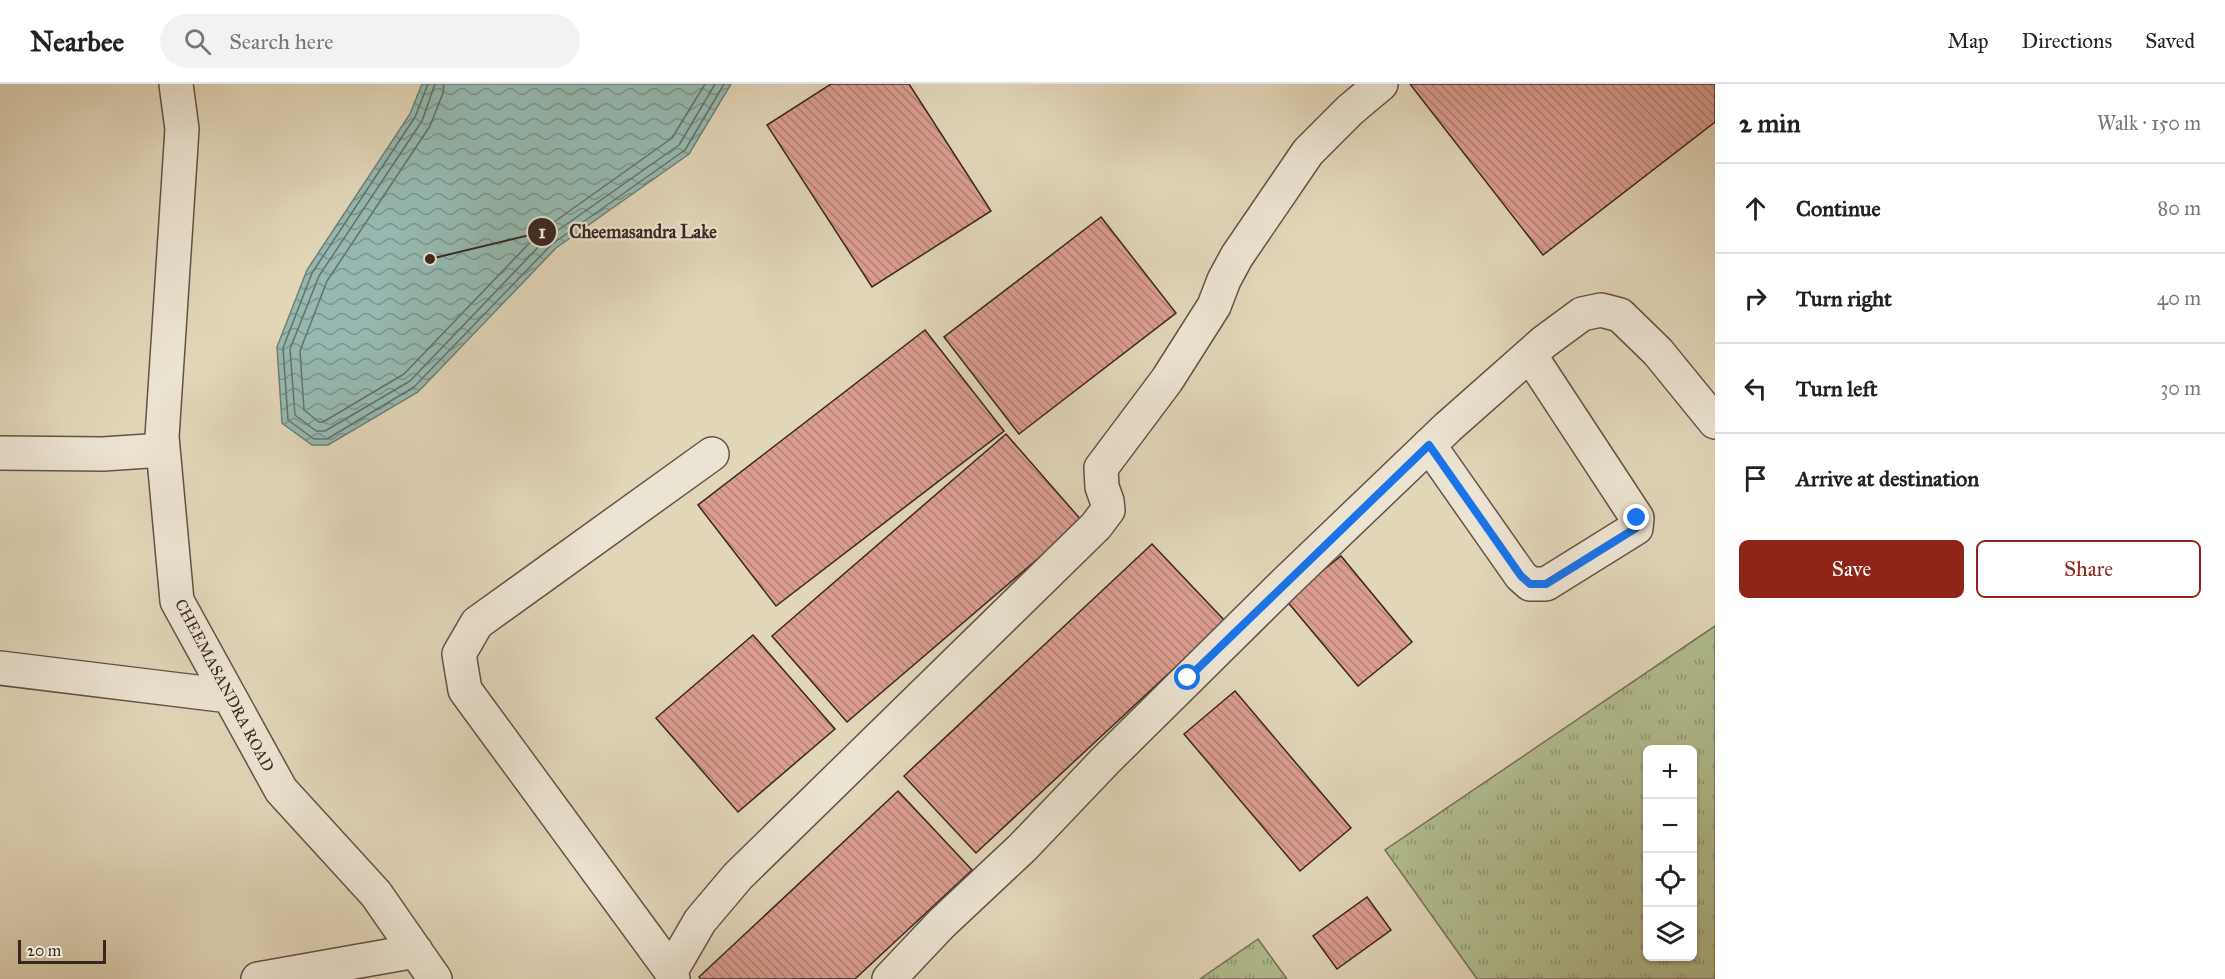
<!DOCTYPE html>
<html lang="en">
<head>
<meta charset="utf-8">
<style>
	:root { --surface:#fff; --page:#f2f2f2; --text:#222; --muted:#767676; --line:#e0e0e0; --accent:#8f2418 }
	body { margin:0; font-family:"IM FELL Great Primer",serif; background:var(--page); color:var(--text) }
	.controls { position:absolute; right:18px; bottom:18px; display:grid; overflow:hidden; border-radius:9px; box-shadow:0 2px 4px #0004 }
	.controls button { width:54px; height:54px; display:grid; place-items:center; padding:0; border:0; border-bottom:2px solid var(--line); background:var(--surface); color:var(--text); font:30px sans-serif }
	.scale { position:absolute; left:18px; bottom:15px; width:88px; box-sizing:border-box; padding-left:6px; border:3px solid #39261f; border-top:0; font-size:16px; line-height:21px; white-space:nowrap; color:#39261f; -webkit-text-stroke:4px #ece4d2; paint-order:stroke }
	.stop { position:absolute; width:18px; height:18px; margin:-14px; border:4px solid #1a73e8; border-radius:50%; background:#fff }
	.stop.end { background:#1a73e8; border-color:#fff; box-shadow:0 2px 6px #0008 }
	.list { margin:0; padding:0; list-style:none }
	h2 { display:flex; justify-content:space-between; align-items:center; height:78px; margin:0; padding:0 24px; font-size:26px }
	h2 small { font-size:20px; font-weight:400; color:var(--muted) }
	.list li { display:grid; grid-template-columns:39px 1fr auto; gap:18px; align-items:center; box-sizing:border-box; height:90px; padding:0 24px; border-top:2px solid var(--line) }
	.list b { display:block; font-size:22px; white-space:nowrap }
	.list em { font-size:20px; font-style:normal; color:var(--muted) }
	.actions { display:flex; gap:12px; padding:18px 24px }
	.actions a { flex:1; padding:14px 0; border:2px solid var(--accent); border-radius:9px; text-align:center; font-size:21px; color:var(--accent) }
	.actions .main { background:var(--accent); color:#fff }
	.icon { flex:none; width:33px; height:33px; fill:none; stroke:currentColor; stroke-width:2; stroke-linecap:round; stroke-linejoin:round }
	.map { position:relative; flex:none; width:1715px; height:895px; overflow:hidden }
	header { display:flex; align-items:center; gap:36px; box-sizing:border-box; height:84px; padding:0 30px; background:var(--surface); border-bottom:2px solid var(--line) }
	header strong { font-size:28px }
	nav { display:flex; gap:33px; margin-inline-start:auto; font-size:21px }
	.search { width:420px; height:54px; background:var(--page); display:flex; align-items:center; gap:15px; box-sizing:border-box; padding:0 21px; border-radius:33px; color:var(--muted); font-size:22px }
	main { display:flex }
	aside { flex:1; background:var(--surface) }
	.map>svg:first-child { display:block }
</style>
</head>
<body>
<header>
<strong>Nearbee</strong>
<div class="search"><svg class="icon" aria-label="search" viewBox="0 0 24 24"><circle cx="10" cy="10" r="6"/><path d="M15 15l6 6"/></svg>Search here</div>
<nav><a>Map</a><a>Directions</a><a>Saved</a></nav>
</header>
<main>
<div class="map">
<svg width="1715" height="895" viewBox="0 0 1715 895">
	<defs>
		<pattern id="grass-tufts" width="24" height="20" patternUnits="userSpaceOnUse" patternTransform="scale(1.5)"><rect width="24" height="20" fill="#b2be90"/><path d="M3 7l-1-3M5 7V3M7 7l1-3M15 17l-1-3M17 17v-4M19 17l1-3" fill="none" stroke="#929a75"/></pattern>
		<pattern id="water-waves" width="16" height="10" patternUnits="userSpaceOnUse" patternTransform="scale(1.5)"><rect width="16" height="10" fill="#95b9b1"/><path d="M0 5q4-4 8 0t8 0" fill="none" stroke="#7b968f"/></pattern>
		<pattern id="building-back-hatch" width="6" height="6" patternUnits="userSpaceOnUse" patternTransform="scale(1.5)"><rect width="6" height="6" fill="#db9d91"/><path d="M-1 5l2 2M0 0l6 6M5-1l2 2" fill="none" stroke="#b38076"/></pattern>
	</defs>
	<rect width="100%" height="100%" fill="#e2d6b9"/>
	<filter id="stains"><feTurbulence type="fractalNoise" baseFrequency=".00333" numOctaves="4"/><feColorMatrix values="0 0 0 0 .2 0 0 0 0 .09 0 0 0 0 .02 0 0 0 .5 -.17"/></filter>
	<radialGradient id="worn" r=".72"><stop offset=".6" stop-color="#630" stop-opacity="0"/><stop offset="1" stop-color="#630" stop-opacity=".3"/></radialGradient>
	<path fill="url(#grass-tufts)" stroke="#767258" stroke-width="1.5" fill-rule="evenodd" d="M1715,542v353h-238l-92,-129zM1648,666h44v206h-44z
		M1258,855l29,40h-87z"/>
	<path fill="url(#water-waves)" stroke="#707e77" stroke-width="1.5" d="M422,0h309l-42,70 -133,94 -138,144 -90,53h-16l-30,-22 -5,-76 30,-77 103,-156z"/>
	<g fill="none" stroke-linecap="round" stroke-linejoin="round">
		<path stroke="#677068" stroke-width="1.5" d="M428,0l-13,33 -103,156 -29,75 5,72 26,19h13l87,-52 138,-143 133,-94 39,-66
			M435,0l-13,37 -103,155 -29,73 5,66 21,16h9l85,-50 137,-143 132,-93 36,-61
			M444,0l-1,9 -13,33 -103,155 -27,70 4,59 15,12h4l81,-48 136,-142 132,-94 33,-54"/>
	</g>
	<path fill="url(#building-back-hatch)" stroke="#39261f" stroke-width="1.5" d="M831,0h78l82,127 -119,76 -105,-162z
		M1410,0h305v38l-172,133z
		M1101,133l75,96 -157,121 -75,-97z
		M925,246l79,101 -228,175 -78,-101z
		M1006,350l76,87 -235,201 -75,-86z
		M1152,460l73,77 -249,232 -72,-77z
		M1341,472l71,86 -54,44 -72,-86z
		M753,551l82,94 -97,83 -82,-94z
		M1235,607l116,137 -51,43 -116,-137z
		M898,707l74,79 -117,109h-154l-2,-2z
		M1367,813l24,33 -54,39 -24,-33z"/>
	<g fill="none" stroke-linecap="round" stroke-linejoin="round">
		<defs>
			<path id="minor" d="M176,0l6,45 -20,308 15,164 104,189 95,104 59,85
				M1429,361l92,131 9,8h16l90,-56 1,-10 -107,-163
				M0,369l103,1 60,-4
				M0,584l229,28
				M671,887l-206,-281 -6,-36 18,-31 235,-169
				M258,895l158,-28
				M673,895l-2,-8 29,-50 38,-45 358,-350 12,-16 -1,-9 -5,-14 -1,-19 66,-88 47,-74 10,-26 13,-24 71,-104 42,-42 31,-26
				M889,895l53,-56 80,-75 83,-87 179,-177 164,-157 96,-85 38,-28 19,-4 19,5 38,37 57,70"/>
		</defs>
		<use href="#minor" stroke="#635246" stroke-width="36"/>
		<use href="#minor" stroke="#ece4d2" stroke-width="33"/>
	</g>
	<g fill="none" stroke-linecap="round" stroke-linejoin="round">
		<path stroke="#1a73e8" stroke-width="8" d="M1188,594l241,-233 92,131 9,8h16l90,-56 1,-10"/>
	</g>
	<g text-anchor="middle" stroke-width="4.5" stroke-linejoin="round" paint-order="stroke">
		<g font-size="16" fill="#39261f" stroke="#ece4d2">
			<text transform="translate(225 601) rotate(62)" y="6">CHEEMASANDRA ROAD</text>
		</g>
	</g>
	<path fill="none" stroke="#39261f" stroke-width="2" d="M430 175L542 148"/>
	<g fill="#39261f" stroke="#ece4d2" stroke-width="2">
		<circle cx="430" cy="175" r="6"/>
		<circle cx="542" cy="148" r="15"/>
	</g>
	<g font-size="18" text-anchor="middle" font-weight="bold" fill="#fff">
		<text x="542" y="154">1</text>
	</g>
	<g font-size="18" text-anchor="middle" font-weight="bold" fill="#39261f" stroke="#ece4d2" stroke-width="4.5" stroke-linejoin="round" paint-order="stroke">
		<text x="643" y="154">Cheemasandra Lake</text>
	</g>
	<rect width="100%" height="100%" filter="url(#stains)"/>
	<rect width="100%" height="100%" fill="url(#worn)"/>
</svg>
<div class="controls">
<button>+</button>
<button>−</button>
<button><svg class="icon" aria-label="locate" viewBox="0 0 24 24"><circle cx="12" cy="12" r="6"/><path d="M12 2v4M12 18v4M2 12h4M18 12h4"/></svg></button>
<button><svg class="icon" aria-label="layers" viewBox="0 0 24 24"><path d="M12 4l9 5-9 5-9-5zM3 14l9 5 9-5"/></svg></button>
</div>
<div class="scale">20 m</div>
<div class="stop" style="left:1188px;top:594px"></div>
<div class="stop end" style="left:1637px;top:434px"></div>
</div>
<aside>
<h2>2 min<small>Walk · 150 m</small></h2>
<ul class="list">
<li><svg class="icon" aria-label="ahead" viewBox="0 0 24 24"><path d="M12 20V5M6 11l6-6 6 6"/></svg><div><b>Continue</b></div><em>80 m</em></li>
<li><svg class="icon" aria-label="right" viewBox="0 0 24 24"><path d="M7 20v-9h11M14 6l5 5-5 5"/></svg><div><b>Turn right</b></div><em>40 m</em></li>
<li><svg class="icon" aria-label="left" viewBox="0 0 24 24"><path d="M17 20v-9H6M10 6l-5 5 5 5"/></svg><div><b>Turn left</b></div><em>30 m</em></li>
<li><svg class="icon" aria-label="arrive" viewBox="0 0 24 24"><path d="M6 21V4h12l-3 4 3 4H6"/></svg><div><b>Arrive at destination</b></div></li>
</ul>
<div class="actions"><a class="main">Save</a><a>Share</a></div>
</aside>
</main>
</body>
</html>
